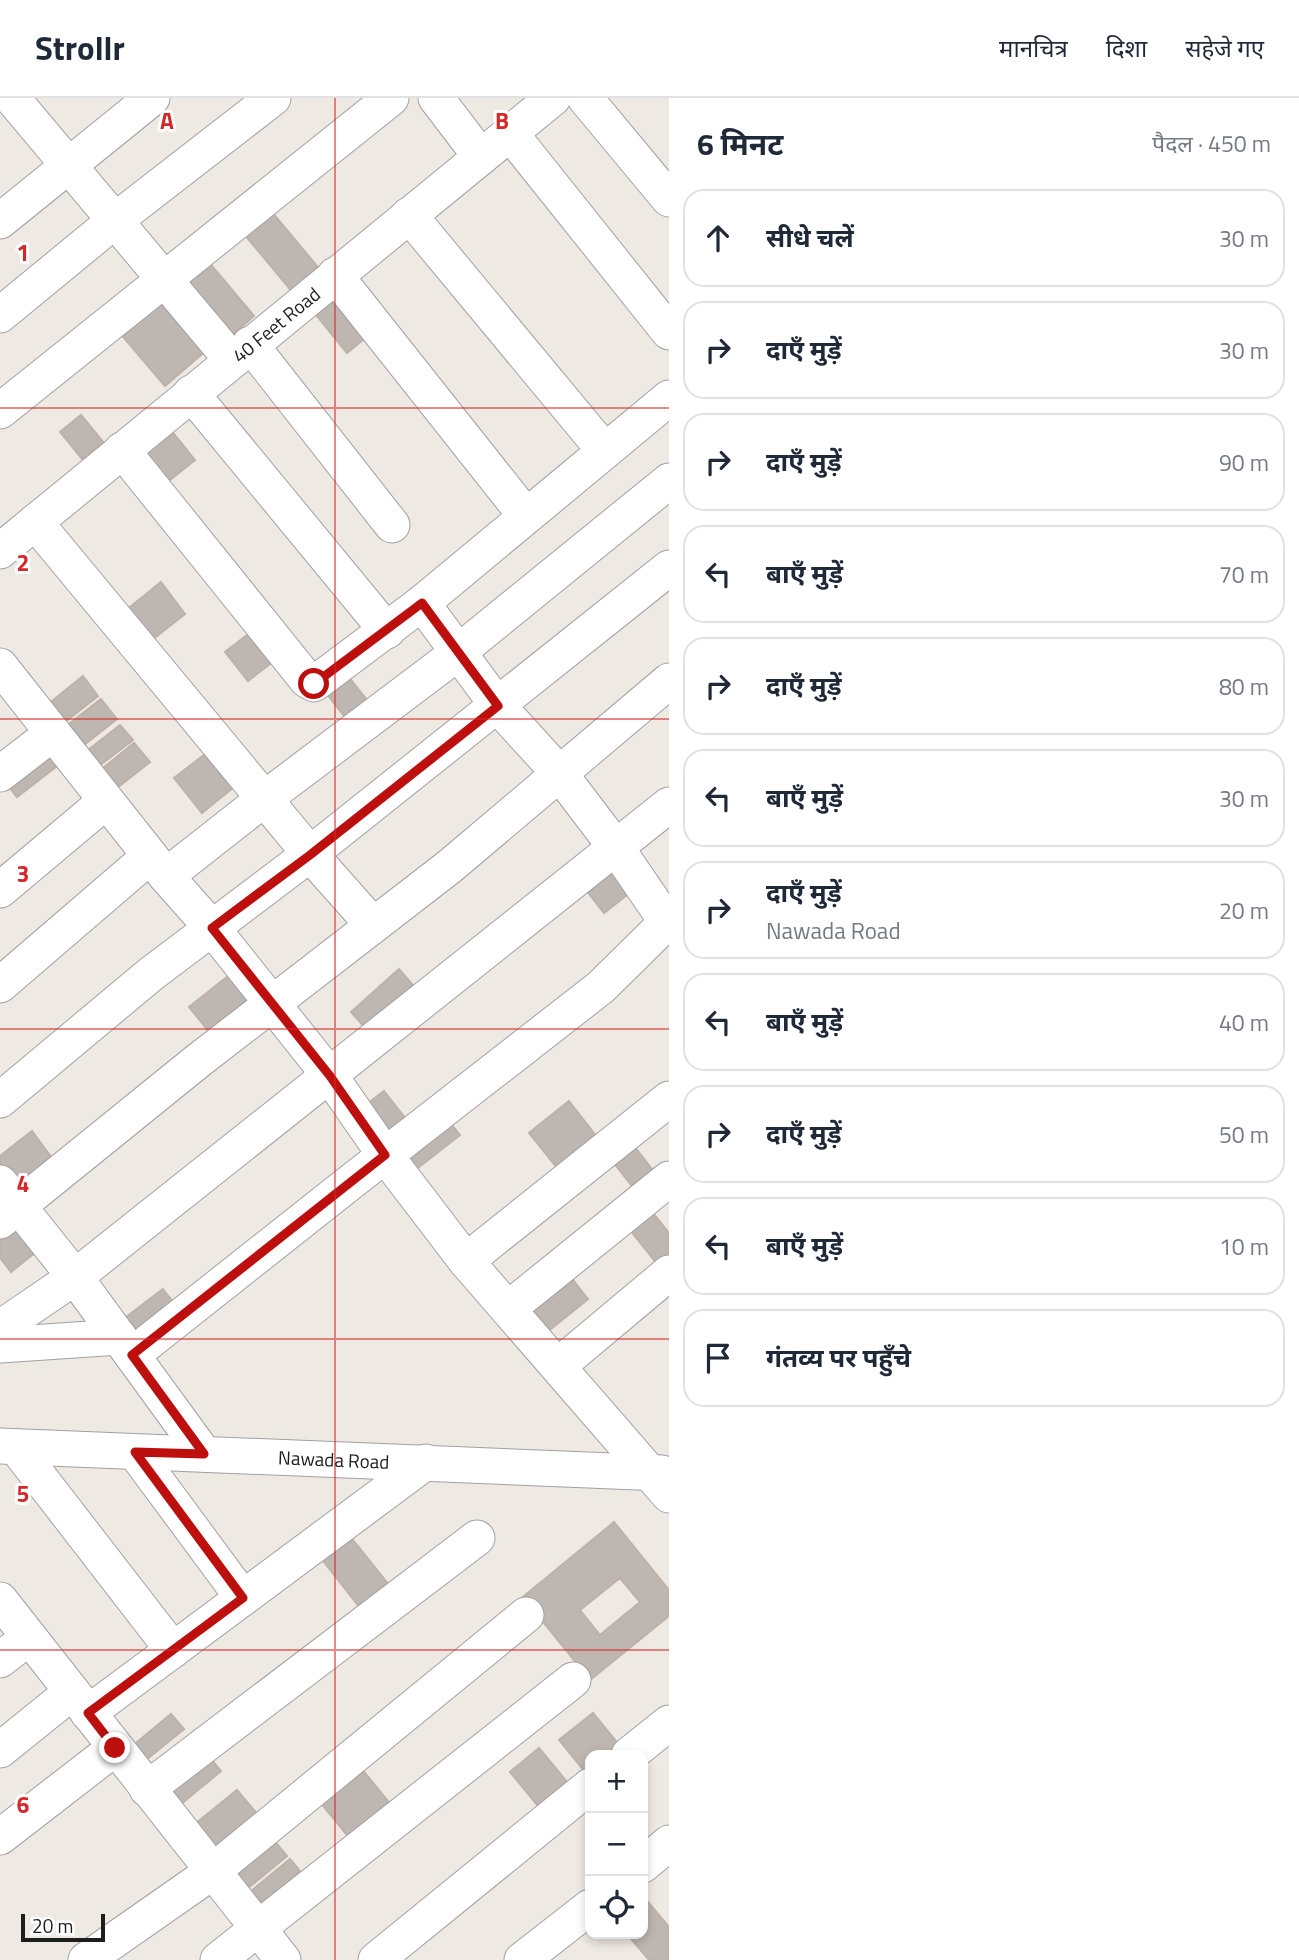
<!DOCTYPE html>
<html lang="hi">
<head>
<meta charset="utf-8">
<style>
	:root { --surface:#fff; --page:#f6f6f7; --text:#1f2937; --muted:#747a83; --line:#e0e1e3 }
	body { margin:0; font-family:"Titillium Web","Noto Sans Devanagari",sans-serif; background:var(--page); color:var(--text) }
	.controls { position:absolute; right:21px; bottom:21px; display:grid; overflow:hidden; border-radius:14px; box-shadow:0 4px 10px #0003 }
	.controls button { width:63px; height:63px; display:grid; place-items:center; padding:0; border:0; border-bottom:2px solid var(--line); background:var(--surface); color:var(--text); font:35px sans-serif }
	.scale { position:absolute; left:21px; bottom:18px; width:84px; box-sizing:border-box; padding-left:7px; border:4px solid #1d1d1d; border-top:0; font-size:19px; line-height:24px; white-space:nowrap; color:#1d1d1d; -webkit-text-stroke:5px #fff; paint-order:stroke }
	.stop { position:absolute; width:21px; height:21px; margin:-16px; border:5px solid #bc0f0e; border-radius:50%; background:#fff }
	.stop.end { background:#bc0f0e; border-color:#fff; box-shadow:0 2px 7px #0008 }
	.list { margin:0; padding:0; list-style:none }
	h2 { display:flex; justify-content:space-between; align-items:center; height:91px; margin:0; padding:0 28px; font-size:30px }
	h2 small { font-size:23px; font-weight:400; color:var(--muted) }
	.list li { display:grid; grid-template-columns:46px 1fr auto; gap:21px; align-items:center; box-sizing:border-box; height:98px; margin:0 14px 14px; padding:0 14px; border:2px solid var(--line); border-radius:21px }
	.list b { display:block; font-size:26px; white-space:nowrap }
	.list p { margin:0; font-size:23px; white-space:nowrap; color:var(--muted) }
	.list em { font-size:23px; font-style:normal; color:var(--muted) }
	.icon { flex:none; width:38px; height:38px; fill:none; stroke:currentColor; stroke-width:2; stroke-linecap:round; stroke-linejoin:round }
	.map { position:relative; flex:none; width:669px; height:1862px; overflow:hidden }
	header { display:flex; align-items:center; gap:42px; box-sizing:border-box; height:98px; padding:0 35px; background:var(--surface); border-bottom:2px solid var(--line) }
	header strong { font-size:33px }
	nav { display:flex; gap:38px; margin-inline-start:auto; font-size:24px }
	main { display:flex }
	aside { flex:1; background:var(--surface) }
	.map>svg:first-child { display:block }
</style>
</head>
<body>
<header>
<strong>Strollr</strong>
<nav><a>मानचित्र</a><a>दिशा</a><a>सहेजे गए</a></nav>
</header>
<main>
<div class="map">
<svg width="669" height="1862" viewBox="0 0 669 1862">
	<rect width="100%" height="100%" fill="#eeeae3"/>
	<path fill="#beb6b0" stroke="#beb1a7" stroke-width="2" fill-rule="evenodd" d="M266,107l56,67 -27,23 -56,-67z
		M202,156l52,62 -27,24 -53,-62z
		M157,192l51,59 -43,37 -51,-60z
		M335,194l35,42 -23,19 -35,-43z
		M81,317l23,28 -22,16 -22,-27z
		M171,332l24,30 -34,27 -24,-30z
		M161,484l24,32 -37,29 -24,-31z
		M256,530l23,29 -31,24 -23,-29z
		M344,573l31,39 -22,17 -31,-39z
		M83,578l15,20 -37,29 -15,-19z
		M101,601l16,20 -37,29 -16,-20z
		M120,627l13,15 -38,29 -12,-15z
		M46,645l15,20 -44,34 -15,-19z
		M134,645l16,19 -37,29 -15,-19z
		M213,650l27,34 -38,31 -28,-35z
		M615,762l21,28 -32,25 -21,-27z
		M399,871l24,28 -48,42 -24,-27z
		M232,875l21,26 -43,34 -21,-26z
		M384,993l30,38 -22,17 -30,-38z
		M569,1003l32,41 -39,32 -33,-41z
		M444,1017l16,20 -45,35 -16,-19z
		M32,1033l23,31 -35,28 -20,-26v-8z
		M627,1039l36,46 -20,17 -37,-47z
		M653,1115l16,20v38l-4,3 -35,-44z
		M17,1116l25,33 -31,25 -11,-14v-31z
		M570,1178l18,23 -47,38 -18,-23z
		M163,1191l17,22 -38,30 -17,-23z
		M614,1424l55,68v26l-79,64 -67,-83zM620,1480l20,24 -40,33 -20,-25z
		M344,1431l50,62 -29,23 -49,-62z
		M593,1615l31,38 -6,4h-28v23l-31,-38z
		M171,1616l13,15 -48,39 -12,-15z
		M539,1650l33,40 -29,24 -33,-40z
		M204,1652l17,21 -46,38 -17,-21z
		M356,1664l41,50 -41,34 -41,-50z
		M237,1692l27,32 -48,40 -27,-33z
		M268,1735l19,23 -45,37 -19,-23z
		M290,1761l19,23 -45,37 -19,-23z
		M643,1798l26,31v33h-20l-22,-26h16z"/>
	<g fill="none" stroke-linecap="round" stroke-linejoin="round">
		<defs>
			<g id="minor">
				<path d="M12,0l220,262"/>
				<path d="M436,0l45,59"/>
				<path d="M585,0l84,101"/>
				<path d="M510,35l159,199"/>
				<path d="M409,117l195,235"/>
				<path d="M0,123l152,-123"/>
				<path d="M335,177l191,241"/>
				<path d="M0,217l113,-93 160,-124"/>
				<path d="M250,246l142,181"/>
				<path d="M191,295l196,238"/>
				<path d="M0,313l391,-313"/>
				<path d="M122,352l185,230 7,4 108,-81 247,-205"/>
				<path d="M35,424l275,332 63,71"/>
				<path id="s1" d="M0,453l553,-453"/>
				<path d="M422,505l76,103 62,68 57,75 52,76"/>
				<path d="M0,568l166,210 46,52 118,148 55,79 81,106 203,234"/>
				<path d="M0,676l53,-41"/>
				<path d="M166,778l98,-77 187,-141 218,-177"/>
				<path d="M0,792l106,-89"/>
				<path d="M0,887l150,-129"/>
				<path d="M0,1002l151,-126 159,-120 359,-286"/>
				<path d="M0,1085l75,94 129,177"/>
				<path d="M0,1123l199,-161 250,-193 220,-186"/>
				<path d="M466,1163l203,-162"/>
				<path d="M508,1211l161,-130"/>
				<path d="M0,1230l75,-51 594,-472"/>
				<path d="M0,1247l119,-8"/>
				<path d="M132,1257l220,-174 249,-194 68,-67"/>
				<path d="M558,1268l111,-93"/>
				<path id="s2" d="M0,1348l662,27"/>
				<path d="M16,1349l157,203"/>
				<path d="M135,1354l108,146"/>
				<path d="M0,1502l283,360"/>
				<path d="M0,1562l29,-23"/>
				<path d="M88,1615l338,-251"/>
				<path d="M0,1652l72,-58"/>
				<path d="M629,1657l40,-32"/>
				<path d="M147,1691l330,-251"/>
				<path d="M0,1739l115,-89"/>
				<path d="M643,1767l26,-22"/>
				<path d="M86,1862l126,-88 314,-257"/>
				<path d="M218,1862l355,-280"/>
				<path d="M376,1862l214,-174"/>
				<path d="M522,1862l68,-53"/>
			</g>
		</defs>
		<use href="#minor" stroke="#a1a1a1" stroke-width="37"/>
		<use href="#minor" stroke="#fff" stroke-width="35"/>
	</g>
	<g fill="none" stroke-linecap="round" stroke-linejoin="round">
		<path stroke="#bc0f0e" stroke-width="9" d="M115,1650l-27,-35 155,-115 -108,-146 69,2 -72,-99 253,-200 -55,-79 -118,-148 98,-73 188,-149 -76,-103 -108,81"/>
	</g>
	<path fill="none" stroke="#d62828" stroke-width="2" stroke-opacity="0.55" d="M335,0v1862M0,310h669M0,621h669M0,931h669M0,1241h669M0,1552h669"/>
	<g text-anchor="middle" stroke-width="6" stroke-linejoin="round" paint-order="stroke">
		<g font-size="19" fill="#1d1d1d" stroke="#fff">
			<text dy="7" stroke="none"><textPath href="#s1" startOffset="357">40 Feet Road</textPath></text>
			<text dy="7" stroke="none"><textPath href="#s2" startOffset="334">Nawada Road</textPath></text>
		</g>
	</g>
	<g font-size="23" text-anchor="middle" font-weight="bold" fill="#d62828" stroke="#fff" stroke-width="6" stroke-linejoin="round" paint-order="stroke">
		<text x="167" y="31">A</text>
		<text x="502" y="31">B</text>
		<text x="23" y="163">1</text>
		<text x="23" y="473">2</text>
		<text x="23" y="784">3</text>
		<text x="23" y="1094">4</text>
		<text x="23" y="1404">5</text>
		<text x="23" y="1715">6</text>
	</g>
</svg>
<div class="controls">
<button>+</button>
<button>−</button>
<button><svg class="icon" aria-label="locate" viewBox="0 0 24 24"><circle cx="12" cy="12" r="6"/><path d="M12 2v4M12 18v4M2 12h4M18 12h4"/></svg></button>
</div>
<div class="scale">20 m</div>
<div class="stop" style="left:314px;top:586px"></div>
<div class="stop end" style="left:115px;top:1650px"></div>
</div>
<aside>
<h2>6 मिनट<small>पैदल · 450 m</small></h2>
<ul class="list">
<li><svg class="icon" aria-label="ahead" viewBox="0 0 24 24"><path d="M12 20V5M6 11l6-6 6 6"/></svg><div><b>सीधे चलें</b></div><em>30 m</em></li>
<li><svg class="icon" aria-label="right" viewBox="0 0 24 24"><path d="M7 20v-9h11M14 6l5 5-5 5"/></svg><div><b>दाएँ मुड़ें</b></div><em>30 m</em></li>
<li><svg class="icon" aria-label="right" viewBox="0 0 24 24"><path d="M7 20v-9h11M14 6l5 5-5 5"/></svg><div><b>दाएँ मुड़ें</b></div><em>90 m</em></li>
<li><svg class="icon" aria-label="left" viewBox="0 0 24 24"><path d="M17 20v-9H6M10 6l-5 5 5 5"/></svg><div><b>बाएँ मुड़ें</b></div><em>70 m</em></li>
<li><svg class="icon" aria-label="right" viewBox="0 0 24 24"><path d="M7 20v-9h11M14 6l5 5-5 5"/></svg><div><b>दाएँ मुड़ें</b></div><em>80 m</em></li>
<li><svg class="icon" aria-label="left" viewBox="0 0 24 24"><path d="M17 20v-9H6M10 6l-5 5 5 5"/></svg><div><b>बाएँ मुड़ें</b></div><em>30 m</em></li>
<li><svg class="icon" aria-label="right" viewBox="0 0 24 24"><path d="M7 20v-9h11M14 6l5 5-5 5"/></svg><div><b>दाएँ मुड़ें</b><p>Nawada Road</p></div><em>20 m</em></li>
<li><svg class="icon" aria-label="left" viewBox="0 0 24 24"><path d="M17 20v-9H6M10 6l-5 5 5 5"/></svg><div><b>बाएँ मुड़ें</b></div><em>40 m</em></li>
<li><svg class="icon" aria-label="right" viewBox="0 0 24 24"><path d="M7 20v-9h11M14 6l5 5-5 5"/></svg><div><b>दाएँ मुड़ें</b></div><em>50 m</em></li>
<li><svg class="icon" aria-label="left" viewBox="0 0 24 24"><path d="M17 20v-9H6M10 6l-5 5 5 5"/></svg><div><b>बाएँ मुड़ें</b></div><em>10 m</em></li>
<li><svg class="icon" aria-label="arrive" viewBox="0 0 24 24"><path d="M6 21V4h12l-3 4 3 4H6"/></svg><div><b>गंतव्य पर पहुँचे</b></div></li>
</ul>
</aside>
</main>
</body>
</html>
